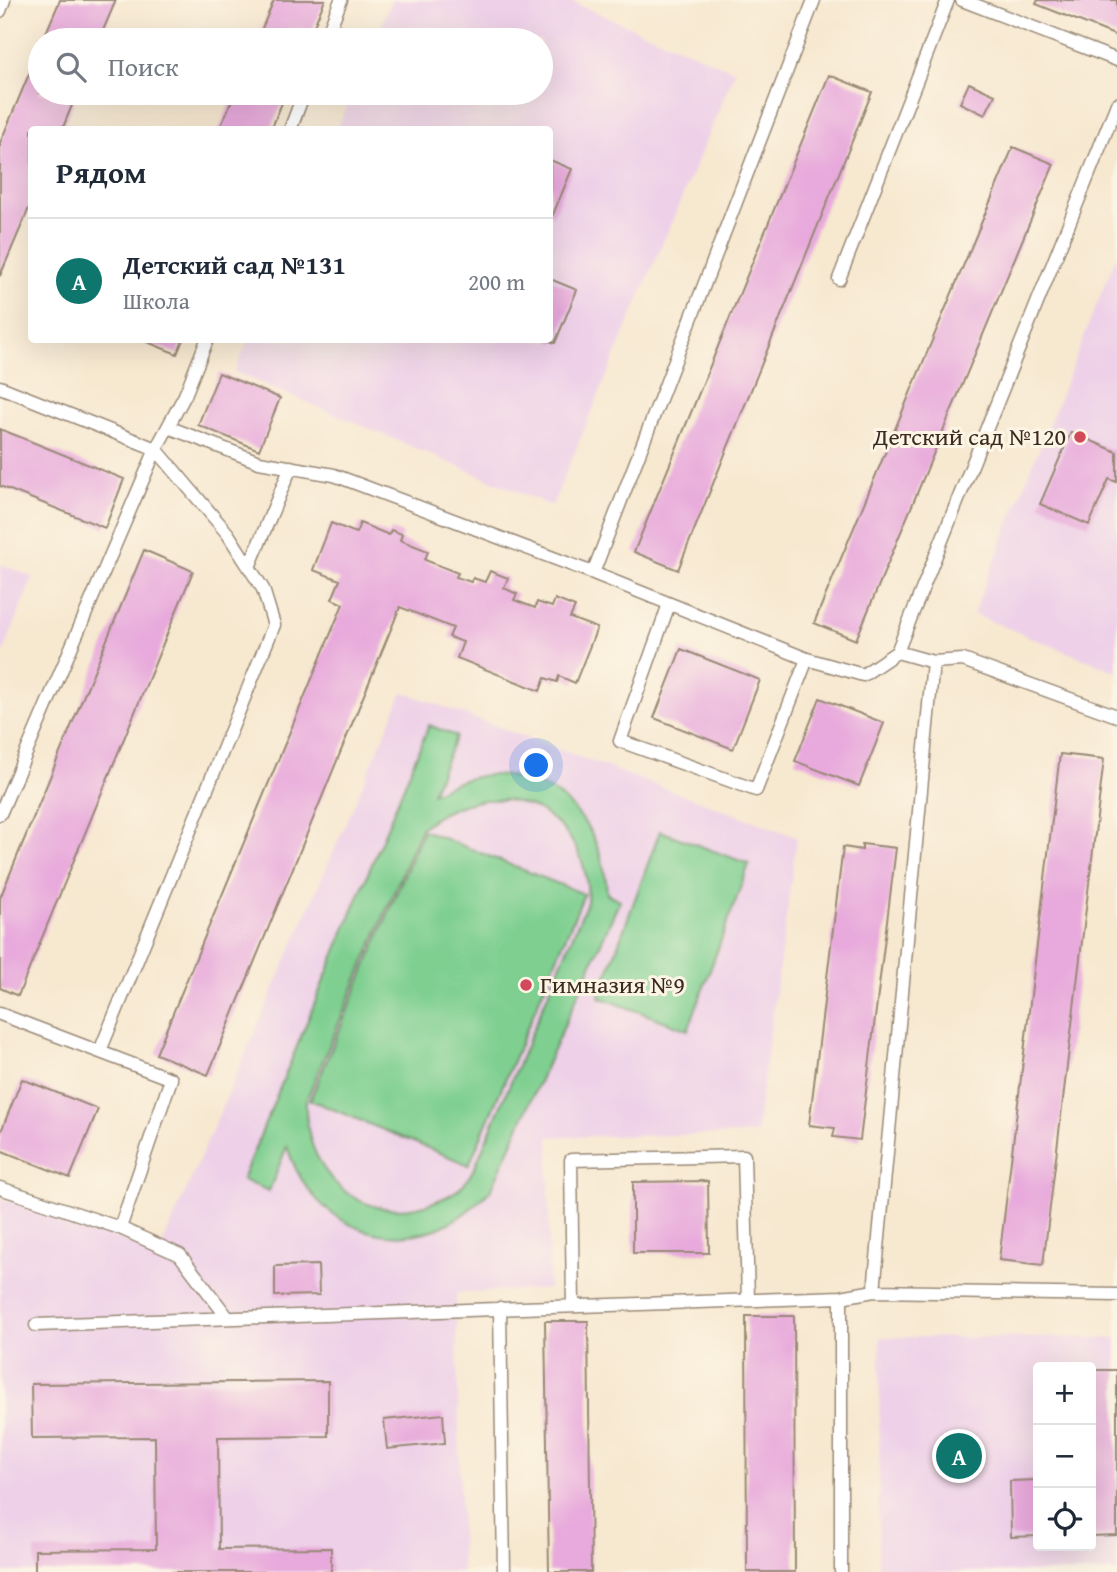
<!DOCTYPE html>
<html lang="ru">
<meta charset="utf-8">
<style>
body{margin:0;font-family:"Gentium Book Plus",serif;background:#f6f6f7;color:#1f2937}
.controls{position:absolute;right:21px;bottom:21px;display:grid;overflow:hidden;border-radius:7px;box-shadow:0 7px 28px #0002}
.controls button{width:63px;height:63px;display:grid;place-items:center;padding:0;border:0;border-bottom:2px solid #e0e1e3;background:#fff;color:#1f2937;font:35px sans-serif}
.you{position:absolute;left:537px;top:766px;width:24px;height:24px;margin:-18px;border:5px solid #fff;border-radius:50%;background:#1a73e8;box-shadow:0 0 0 10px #1a73e833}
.badge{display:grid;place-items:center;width:46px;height:46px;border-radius:50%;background:#0f766e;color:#fff;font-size:23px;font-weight:700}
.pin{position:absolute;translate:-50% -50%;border:4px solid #fff;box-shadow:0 2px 7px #0006}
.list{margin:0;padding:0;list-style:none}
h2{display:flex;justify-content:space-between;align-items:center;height:91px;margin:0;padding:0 28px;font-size:30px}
h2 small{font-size:23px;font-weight:400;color:#747a83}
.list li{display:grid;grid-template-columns:46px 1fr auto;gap:21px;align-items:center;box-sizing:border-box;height:126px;padding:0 28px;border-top:2px solid #e0e1e3}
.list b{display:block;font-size:26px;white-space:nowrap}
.list p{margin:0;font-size:23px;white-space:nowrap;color:#747a83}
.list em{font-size:23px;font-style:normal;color:#747a83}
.icon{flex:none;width:38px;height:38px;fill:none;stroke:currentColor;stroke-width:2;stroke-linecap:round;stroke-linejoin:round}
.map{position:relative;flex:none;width:1117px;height:1572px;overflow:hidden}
.search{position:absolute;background:#fff;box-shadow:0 7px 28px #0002;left:28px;top:28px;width:525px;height:77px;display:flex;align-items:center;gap:18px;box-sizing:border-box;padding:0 24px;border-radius:38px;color:#747a83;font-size:26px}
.panel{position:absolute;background:#fff;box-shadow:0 7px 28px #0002;left:28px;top:126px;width:525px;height:217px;border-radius:7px}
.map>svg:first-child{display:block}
.built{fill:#eed0e8;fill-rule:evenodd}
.green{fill:#7ecf90;stroke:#5c7c57;stroke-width:2;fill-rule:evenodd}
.building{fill:#e8aadc}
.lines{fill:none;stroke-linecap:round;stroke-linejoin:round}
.lane-casing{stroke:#998977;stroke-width:15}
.lane{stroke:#fff;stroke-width:12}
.poi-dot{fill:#d1495b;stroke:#fcf5e5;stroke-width:2.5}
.labels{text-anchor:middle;stroke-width:6;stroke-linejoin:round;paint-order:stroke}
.poi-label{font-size:24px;fill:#3b2a1e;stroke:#fcf5e5;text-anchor:end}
</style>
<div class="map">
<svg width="1117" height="1572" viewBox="0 0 1117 1572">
<rect width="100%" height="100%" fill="#fcf5e5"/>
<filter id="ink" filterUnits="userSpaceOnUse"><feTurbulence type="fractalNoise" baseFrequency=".0143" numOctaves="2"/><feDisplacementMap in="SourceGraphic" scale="14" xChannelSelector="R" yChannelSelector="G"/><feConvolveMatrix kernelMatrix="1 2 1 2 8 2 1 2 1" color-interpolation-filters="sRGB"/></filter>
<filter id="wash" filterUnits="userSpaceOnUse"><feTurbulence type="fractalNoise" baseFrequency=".00686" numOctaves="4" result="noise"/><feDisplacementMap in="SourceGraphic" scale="28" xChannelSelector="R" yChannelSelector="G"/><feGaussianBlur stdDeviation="1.57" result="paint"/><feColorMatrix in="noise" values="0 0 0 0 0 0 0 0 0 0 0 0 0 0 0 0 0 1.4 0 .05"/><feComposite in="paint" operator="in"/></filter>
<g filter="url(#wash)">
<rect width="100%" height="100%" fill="#f7e8d0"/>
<path class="built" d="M392 0H567L735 71 552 506 235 372 248 340H550V130L337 129 353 93H541V40H375Z
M1115 259H1117V672L973 614Z
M0 564 33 577 0 661Z
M403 692 797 837 756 1134 549 1137V1289L456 1293 462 1572H0V1198L159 1252Z
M880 1337 1117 1338V1572H878ZM1038 1367H1091V1546H1038Z"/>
<path class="green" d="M429 725 456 736 432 793C451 784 471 775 493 775 563 776 604 829 607 894L620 900 491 1190C475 1206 455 1223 433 1230 367 1251 306 1211 287 1146L269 1191 242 1180ZM484 800C493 800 503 799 512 801 560 810 591 855 587 902L475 1167C471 1173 468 1180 463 1185 454 1195 438 1201 425 1205 355 1225 303 1168 306 1101L421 828C442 811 458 805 484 800Z
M423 830 584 894 469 1165 310 1100Z
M660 831 749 864 688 1030 599 997Z"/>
<g id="blocks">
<path class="building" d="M60 0H116L99 40H43Z
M274 0H325L308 40H257Z
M1038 0H1117V36L1036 4Z
M40 48V93H77L62 130H32V201L0 276V143Z
M829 75 872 92 678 570 634 552Z
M969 83 995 95 985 115 960 103Z
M235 93H286L271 130H219Z
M1013 147 1054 164 856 640 814 623Z
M550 160 572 169 552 217 550 216Z
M550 279 577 290 555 343 550 341Z
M142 340H183L177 354Z
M219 373 280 398 259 450 198 425Z
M0 429 124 479 105 528 0 486Z
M1071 432 1117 452V482L1109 479 1089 525 1040 504Z
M331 523 356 533 360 523 389 535 391 530 402 534 400 540 428 551 425 560 458 573 456 577 471 582 473 578 485 582 490 571 508 578 504 588 517 594 514 600 535 608 537 602 552 607 555 599 575 607 570 618 597 628 575 683 559 676 557 682 545 678 540 691 457 658 463 642 449 637 453 628 400 607 208 1075 156 1054 343 604 332 599 340 580 313 570Z
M144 550 193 571 18 996 0 988V898Z
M681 649 760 680 733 749 654 718Z
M820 698 884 723 859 786 795 761Z
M1060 754 1104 759 1043 1265 999 1260Z
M862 844 896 848 860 1140 833 1137 835 1128 809 1125 843 847 862 850Z
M22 1079 98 1109 70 1178 0 1150V1134Z
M708 1181 709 1253H633V1182Z
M318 1265 319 1295 275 1296V1266Z
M746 1316H794L795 1572H747Z
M545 1321H588L591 1572H549Z
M1091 1370H1117V1535L1091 1536Z
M328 1381V1436L218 1437 219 1549 331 1548V1572H35V1550L156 1549 155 1437 32 1438 31 1384Z
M443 1414 445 1443 387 1449 384 1420Z
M1038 1480V1536L1011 1537 1010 1481Z"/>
</g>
</g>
<g filter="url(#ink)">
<use href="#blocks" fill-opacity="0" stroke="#998977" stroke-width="2"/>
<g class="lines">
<defs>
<path id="lane" d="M962 0 1117 60
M0 11 4 0
M325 40 341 0
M290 130 304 93
M839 279 948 0
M0 387 156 449 228 534 263 589 274 625 100 1051
M168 427 259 462 334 475 593 573 807 659 863 675 897 652 933 662 963 660 1117 716
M249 567 291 467
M593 573 814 0
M669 604 620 741 756 790 807 659
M897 652 1117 104
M0 814 156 449 185 395 207 340
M0 1014 171 1079 120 1228
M0 1188 120 1228 180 1255 228 1318
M874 1291 933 662
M841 1297V1572
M573 1306 571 1160 744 1156 748 1300
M500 1308 504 1572
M36 1325 841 1297 874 1291 1117 1295"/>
</defs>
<use href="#lane" class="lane-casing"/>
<use href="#lane" class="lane"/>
</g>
</g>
<g class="poi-dot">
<circle cx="1080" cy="437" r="7"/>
<circle cx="526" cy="985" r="7"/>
</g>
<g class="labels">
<g class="poi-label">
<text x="1066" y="445">Детский сад №120</text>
<text x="540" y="993" text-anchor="start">Гимназия №9</text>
</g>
</g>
</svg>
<div class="controls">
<button>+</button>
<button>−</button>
<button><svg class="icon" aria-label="locate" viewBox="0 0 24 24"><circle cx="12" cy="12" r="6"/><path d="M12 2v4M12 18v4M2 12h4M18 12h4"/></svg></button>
</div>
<div class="you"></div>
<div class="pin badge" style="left:959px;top:1456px">A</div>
<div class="search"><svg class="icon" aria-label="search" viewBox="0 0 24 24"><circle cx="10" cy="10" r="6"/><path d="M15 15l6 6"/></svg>Поиск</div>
<section class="panel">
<h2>Рядом<small></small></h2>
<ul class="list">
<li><span class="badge">A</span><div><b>Детский сад №131</b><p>Школа</p></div><em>200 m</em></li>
</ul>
</section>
</div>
